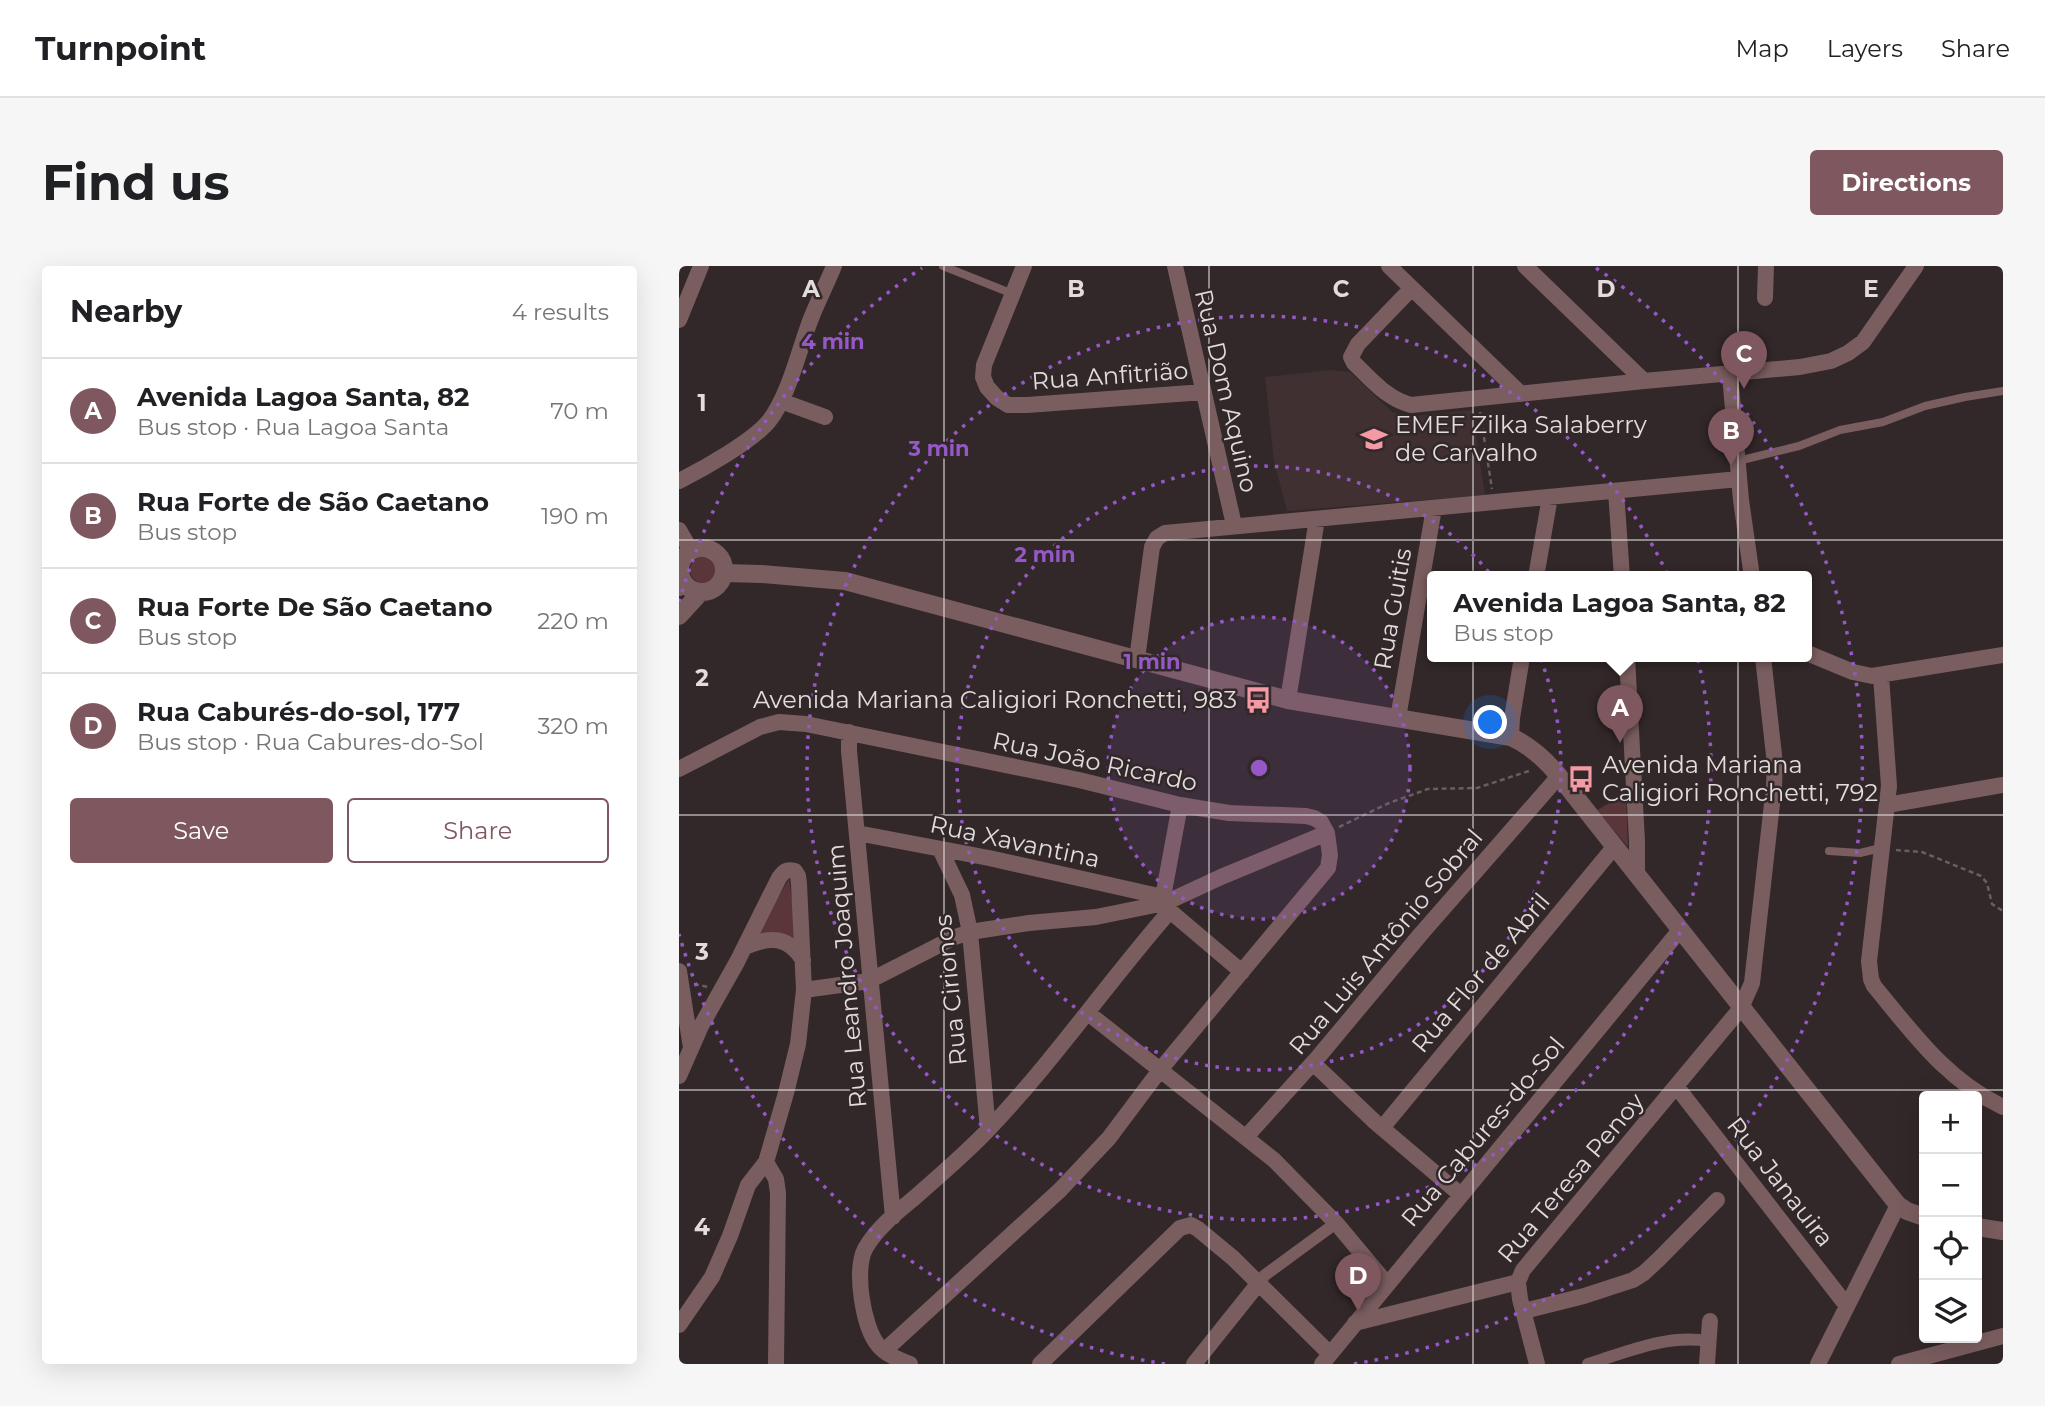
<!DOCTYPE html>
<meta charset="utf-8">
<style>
body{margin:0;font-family:Montserrat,sans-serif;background:#f6f6f6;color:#202124}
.controls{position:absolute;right:21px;bottom:21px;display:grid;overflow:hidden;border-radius:7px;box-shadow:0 7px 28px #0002}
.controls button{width:63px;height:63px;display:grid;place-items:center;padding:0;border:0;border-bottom:2px solid #e0e0e0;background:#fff;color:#202124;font:35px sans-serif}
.you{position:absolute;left:812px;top:457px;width:24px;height:24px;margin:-18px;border:5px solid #fff;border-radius:50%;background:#1a73e8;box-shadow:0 0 0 10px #1a73e833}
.badge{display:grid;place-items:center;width:46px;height:46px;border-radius:50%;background:#7f575e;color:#fff;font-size:23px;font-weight:700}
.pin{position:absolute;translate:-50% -58px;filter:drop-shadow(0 2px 4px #0008)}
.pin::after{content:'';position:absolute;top:37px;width:24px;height:21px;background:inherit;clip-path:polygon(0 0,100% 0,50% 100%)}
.popup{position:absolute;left:748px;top:305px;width:385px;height:91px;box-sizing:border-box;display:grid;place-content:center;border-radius:7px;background:#fff;filter:drop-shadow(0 2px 5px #0005);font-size:23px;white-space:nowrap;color:#757577}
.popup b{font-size:26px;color:#202124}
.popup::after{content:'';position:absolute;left:50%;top:100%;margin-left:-14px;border:14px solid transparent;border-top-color:#fff}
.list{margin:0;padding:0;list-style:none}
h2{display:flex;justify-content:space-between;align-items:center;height:91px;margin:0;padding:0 28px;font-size:30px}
h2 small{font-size:23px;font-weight:400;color:#757577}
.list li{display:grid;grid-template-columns:46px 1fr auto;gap:21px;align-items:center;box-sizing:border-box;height:105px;padding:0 28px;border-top:2px solid #e0e0e0}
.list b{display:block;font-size:26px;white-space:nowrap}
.list p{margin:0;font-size:23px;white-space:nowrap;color:#757577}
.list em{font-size:23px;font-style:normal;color:#757577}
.actions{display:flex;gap:14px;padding:21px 28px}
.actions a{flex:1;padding:16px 0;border:2px solid #7f575e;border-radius:7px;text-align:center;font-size:24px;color:#7f575e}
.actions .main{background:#7f575e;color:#fff}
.icon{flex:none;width:38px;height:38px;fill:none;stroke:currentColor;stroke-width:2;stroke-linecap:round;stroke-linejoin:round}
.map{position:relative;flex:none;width:1324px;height:1098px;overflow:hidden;border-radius:7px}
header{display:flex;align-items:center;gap:42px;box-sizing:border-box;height:98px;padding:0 35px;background:#fff;border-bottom:2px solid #e0e0e0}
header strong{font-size:33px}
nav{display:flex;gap:38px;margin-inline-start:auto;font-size:24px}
.intro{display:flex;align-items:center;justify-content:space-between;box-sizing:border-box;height:168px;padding:0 42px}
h1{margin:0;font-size:49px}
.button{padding:18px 32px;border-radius:7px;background:#7f575e;color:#fff;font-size:24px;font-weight:700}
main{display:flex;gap:42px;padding:0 42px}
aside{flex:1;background:#fff;border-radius:7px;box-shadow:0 7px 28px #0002}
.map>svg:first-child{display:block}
.built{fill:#413031}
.green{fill:#5a3539}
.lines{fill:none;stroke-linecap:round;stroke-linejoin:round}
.path{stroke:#675e5f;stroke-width:2.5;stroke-dasharray:5 3.5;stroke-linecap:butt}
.service{stroke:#7a5d5f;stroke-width:8}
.pedestrian{stroke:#7a5d5f;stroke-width:12}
.minor{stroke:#7a5d5f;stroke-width:16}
.tertiary{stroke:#7a5d5f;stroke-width:18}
.grid{fill:none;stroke:#e2dcdc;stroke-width:2;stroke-opacity:0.55}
.ring{fill:none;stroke:#9558c6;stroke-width:3.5;stroke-dasharray:3.5 7}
.labels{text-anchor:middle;stroke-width:5;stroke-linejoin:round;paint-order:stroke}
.street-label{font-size:24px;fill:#e2dcdc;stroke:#322829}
.poi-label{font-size:24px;fill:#e2dcdc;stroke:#322829;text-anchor:start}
.grid-label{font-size:23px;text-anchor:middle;font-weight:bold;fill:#e2dcdc;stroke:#322829;stroke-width:5;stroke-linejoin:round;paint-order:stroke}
.centre{fill:#9558c6;stroke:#322829;stroke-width:3.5}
.ring-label{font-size:21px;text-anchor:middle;font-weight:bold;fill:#9558c6;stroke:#322829;stroke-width:5;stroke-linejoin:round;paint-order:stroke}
</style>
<header>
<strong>Turnpoint</strong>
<nav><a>Map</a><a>Layers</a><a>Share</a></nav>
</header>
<div class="intro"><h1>Find us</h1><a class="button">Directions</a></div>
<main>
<aside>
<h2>Nearby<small>4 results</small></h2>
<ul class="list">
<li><span class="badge">A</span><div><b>Avenida Lagoa Santa, 82</b><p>Bus stop · Rua Lagoa Santa</p></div><em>70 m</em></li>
<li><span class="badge">B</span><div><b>Rua Forte de São Caetano</b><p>Bus stop</p></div><em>190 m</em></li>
<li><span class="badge">C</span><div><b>Rua Forte De São Caetano</b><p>Bus stop</p></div><em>220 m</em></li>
<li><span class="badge">D</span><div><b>Rua Caburés-do-sol, 177</b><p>Bus stop · Rua Cabures-do-Sol</p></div><em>320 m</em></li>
</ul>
<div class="actions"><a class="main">Save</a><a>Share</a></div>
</aside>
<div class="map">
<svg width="1324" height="1098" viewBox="0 0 1324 1098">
<rect width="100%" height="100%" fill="#322829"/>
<path class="built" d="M651 104 671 106 713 146 733 150 793 144 806 229 608 245 595 195 586 111Z"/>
<path class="green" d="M11 304a13 13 0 1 1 26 0a13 13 0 1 1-26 0Z
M947 528 949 581 918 544Z
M110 613 120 681 74 674Z"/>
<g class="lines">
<path class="path" d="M801 146 813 223
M660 561 710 537 749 523 798 522 853 504
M1217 584 1243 586 1302 610 1308 617 1313 638 1324 645
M15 718 29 721"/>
<path class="service" d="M264 0 334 28
M1059 195 1120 180 1161 164 1204 156 1246 140 1286 131 1324 125
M1150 585 1181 587 1202 582"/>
<path class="pedestrian" d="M579 1018 586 1009 657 957
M909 1098C948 1086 988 1068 1029 1075"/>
<path class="minor" d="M345 0 305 99 304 111 308 121 318 132 329 139H348L525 126
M496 0 555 259
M710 0 842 128
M846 0 965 115
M732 23 679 78 672 91 675 97C693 114 708 133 732 139L965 115 1121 101 1152 95 1169 87 1184 76 1237 0
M1086 32 1087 0
M0 54 22 0
M1051 109 1062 234 1073 311
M102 135 146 151
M0 215C24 203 74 175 90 155 111 128 120 82 133 50 140 33 148 17 155 0
M937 225 943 311
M0 264 12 285
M857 311 871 231
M0 322 6 319
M1128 387 1174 406 1193 410 1324 389
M948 391 958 575V610
M458 393 473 281 478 272 486 267 1060 213
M1202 410 1210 520 1190 695 1192 713 1195 720C1234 767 1267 814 1324 841
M609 434 638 253
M719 452 755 242
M170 466V485L214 951
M832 471 833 452 843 391
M0 503 81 461 100 456 127 458 400 514 501 539 550 547 627 550 635 552 642 556 648 567 651 589 649 602 481 804 430 872 381 924 205 1085
M1208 539 1324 519
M178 567 310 592 484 631
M261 583 283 629 291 666 309 864
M491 645 563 706
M66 681C91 670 109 670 124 694
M0 705 12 782
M125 724 190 715 276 671 291 666 350 657 417 651 486 637 542 611 648 567
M409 747 595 894 658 958 708 1018
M634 797 696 856 782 929
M0 810 22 760 58 696 100 612C105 605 107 603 116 605L119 610 120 618 125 724 119 778 107 827 87 896 69 919 51 970 33 1011 0 1059
M997 820 1168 1040
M703 862 936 580
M567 871 640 790 741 669 880 510
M87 896 97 913 99 927 97 1098
M839 1016 841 1033 858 1098
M845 1045 905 1030 954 1014 965 1007 981 992 1038 934
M676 1057 839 1016 844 1004 1062 742 1073 717 1095 520 1096 498 1084 391
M231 1098C219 1093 207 1089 199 1079 184 1061 175 1004 186 983 197 963 217 947 234 933 259 911 285 889 308 865 374 796 428 717 491 645L484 631 501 539
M361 1098 501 962 512 959 519 963 554 992 651 1088
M515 1098 579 1018
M643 1098 1001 664
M1028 1098 1031 1055
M1139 1098 1219 939
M1220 1098 1324 1070"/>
<path class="tertiary" d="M1 304a22 22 0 1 1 44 0a22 22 0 1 1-44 0Z
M46 307 82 308 166 315 609 434 832 471C852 480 866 493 880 510L1219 939 1228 945 1245 951
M0 350 21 327
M1298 961 1324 965"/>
</g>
<path class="grid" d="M265 0V1098M530 0V1098M794 0V1098M1059 0V1098M0 274H1324M0 549H1324M0 824H1324"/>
<circle cx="580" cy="502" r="151" fill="#9558c6" fill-opacity=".12"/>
<g class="ring">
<circle cx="580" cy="502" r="151"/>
<circle cx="580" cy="502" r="302"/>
<circle cx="580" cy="502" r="452"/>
<path d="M486 1098A603 603 0 0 1 0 668M0 336A603 603 0 0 1 243 2M917 2A603 603 0 0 1 674 1098"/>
</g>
<defs>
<symbol id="school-bare" viewBox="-9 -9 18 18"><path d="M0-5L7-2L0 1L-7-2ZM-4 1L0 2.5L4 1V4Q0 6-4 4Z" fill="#f49aa4" stroke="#322829" stroke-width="2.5" paint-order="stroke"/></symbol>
<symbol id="bus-bare" viewBox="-9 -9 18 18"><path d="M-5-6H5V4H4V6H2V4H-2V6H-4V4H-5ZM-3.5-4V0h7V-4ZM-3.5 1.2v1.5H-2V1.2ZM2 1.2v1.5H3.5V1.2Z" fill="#f49aa4" stroke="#322829" stroke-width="2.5" paint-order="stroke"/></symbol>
</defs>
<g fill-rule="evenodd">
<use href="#school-bare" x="676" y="154" width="38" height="38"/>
<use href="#bus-bare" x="560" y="415" width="38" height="38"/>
<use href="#bus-bare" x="883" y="494" width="38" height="38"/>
</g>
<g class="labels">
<g class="street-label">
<text transform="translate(431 110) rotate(-4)" y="8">Rua Anfitrião</text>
<text transform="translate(547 125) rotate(77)" y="8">Rua Dom Aquino</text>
<text transform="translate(714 343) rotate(-80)" y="8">Rua Guitis</text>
<text transform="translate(416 496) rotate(12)" y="8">Rua João Ricardo</text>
<text transform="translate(336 576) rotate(12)" y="8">Rua Xavantina</text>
<text transform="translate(707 676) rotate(-50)" y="8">Rua Luis Antônio Sobral</text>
<text transform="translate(802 707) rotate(-50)" y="8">Rua Flor de Abril</text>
<text transform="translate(168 710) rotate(-95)" y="8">Rua Leandro Joaquim</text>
<text transform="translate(272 724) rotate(-96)" y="8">Rua Cirionos</text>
<text transform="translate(804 866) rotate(-50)" y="8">Rua Cabures-do-Sol</text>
<text transform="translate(892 912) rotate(-50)" y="8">Rua Teresa Penoy</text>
<text transform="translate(1101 916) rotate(52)" y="8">Rua Janauira</text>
</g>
<g class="poi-label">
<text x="716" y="167">EMEF Zilka Salaberry<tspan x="716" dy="28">de Carvalho</tspan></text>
<text x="558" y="442" text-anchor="end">Avenida Mariana Caligiori Ronchetti, 983</text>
<text x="923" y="507">Avenida Mariana<tspan x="923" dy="28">Caligiori Ronchetti, 792</tspan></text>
</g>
</g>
<g class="grid-label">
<text x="132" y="31">A</text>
<text x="397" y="31">B</text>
<text x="662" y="31">C</text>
<text x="927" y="31">D</text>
<text x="1192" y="31">E</text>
<text x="23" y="145">1</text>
<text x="23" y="420">2</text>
<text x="23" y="694">3</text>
<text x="23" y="969">4</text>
</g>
<circle cx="580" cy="502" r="10" class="centre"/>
<g class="ring-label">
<text x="154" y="83">4 min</text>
<text x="260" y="190">3 min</text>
<text x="366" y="296">2 min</text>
<text x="473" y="403">1 min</text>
</g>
</svg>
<div class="controls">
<button>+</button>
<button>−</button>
<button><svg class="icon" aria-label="locate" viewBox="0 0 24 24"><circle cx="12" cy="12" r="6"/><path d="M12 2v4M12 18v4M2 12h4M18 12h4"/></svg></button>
<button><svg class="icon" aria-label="layers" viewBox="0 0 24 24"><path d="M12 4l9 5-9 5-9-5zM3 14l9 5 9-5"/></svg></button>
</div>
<div class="you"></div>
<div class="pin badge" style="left:941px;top:477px">A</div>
<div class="popup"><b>Avenida Lagoa Santa, 82</b>Bus stop</div>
<div class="pin badge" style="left:1052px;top:200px">B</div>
<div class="pin badge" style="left:1065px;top:123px">C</div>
<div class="pin badge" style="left:679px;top:1045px">D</div>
</div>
</main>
